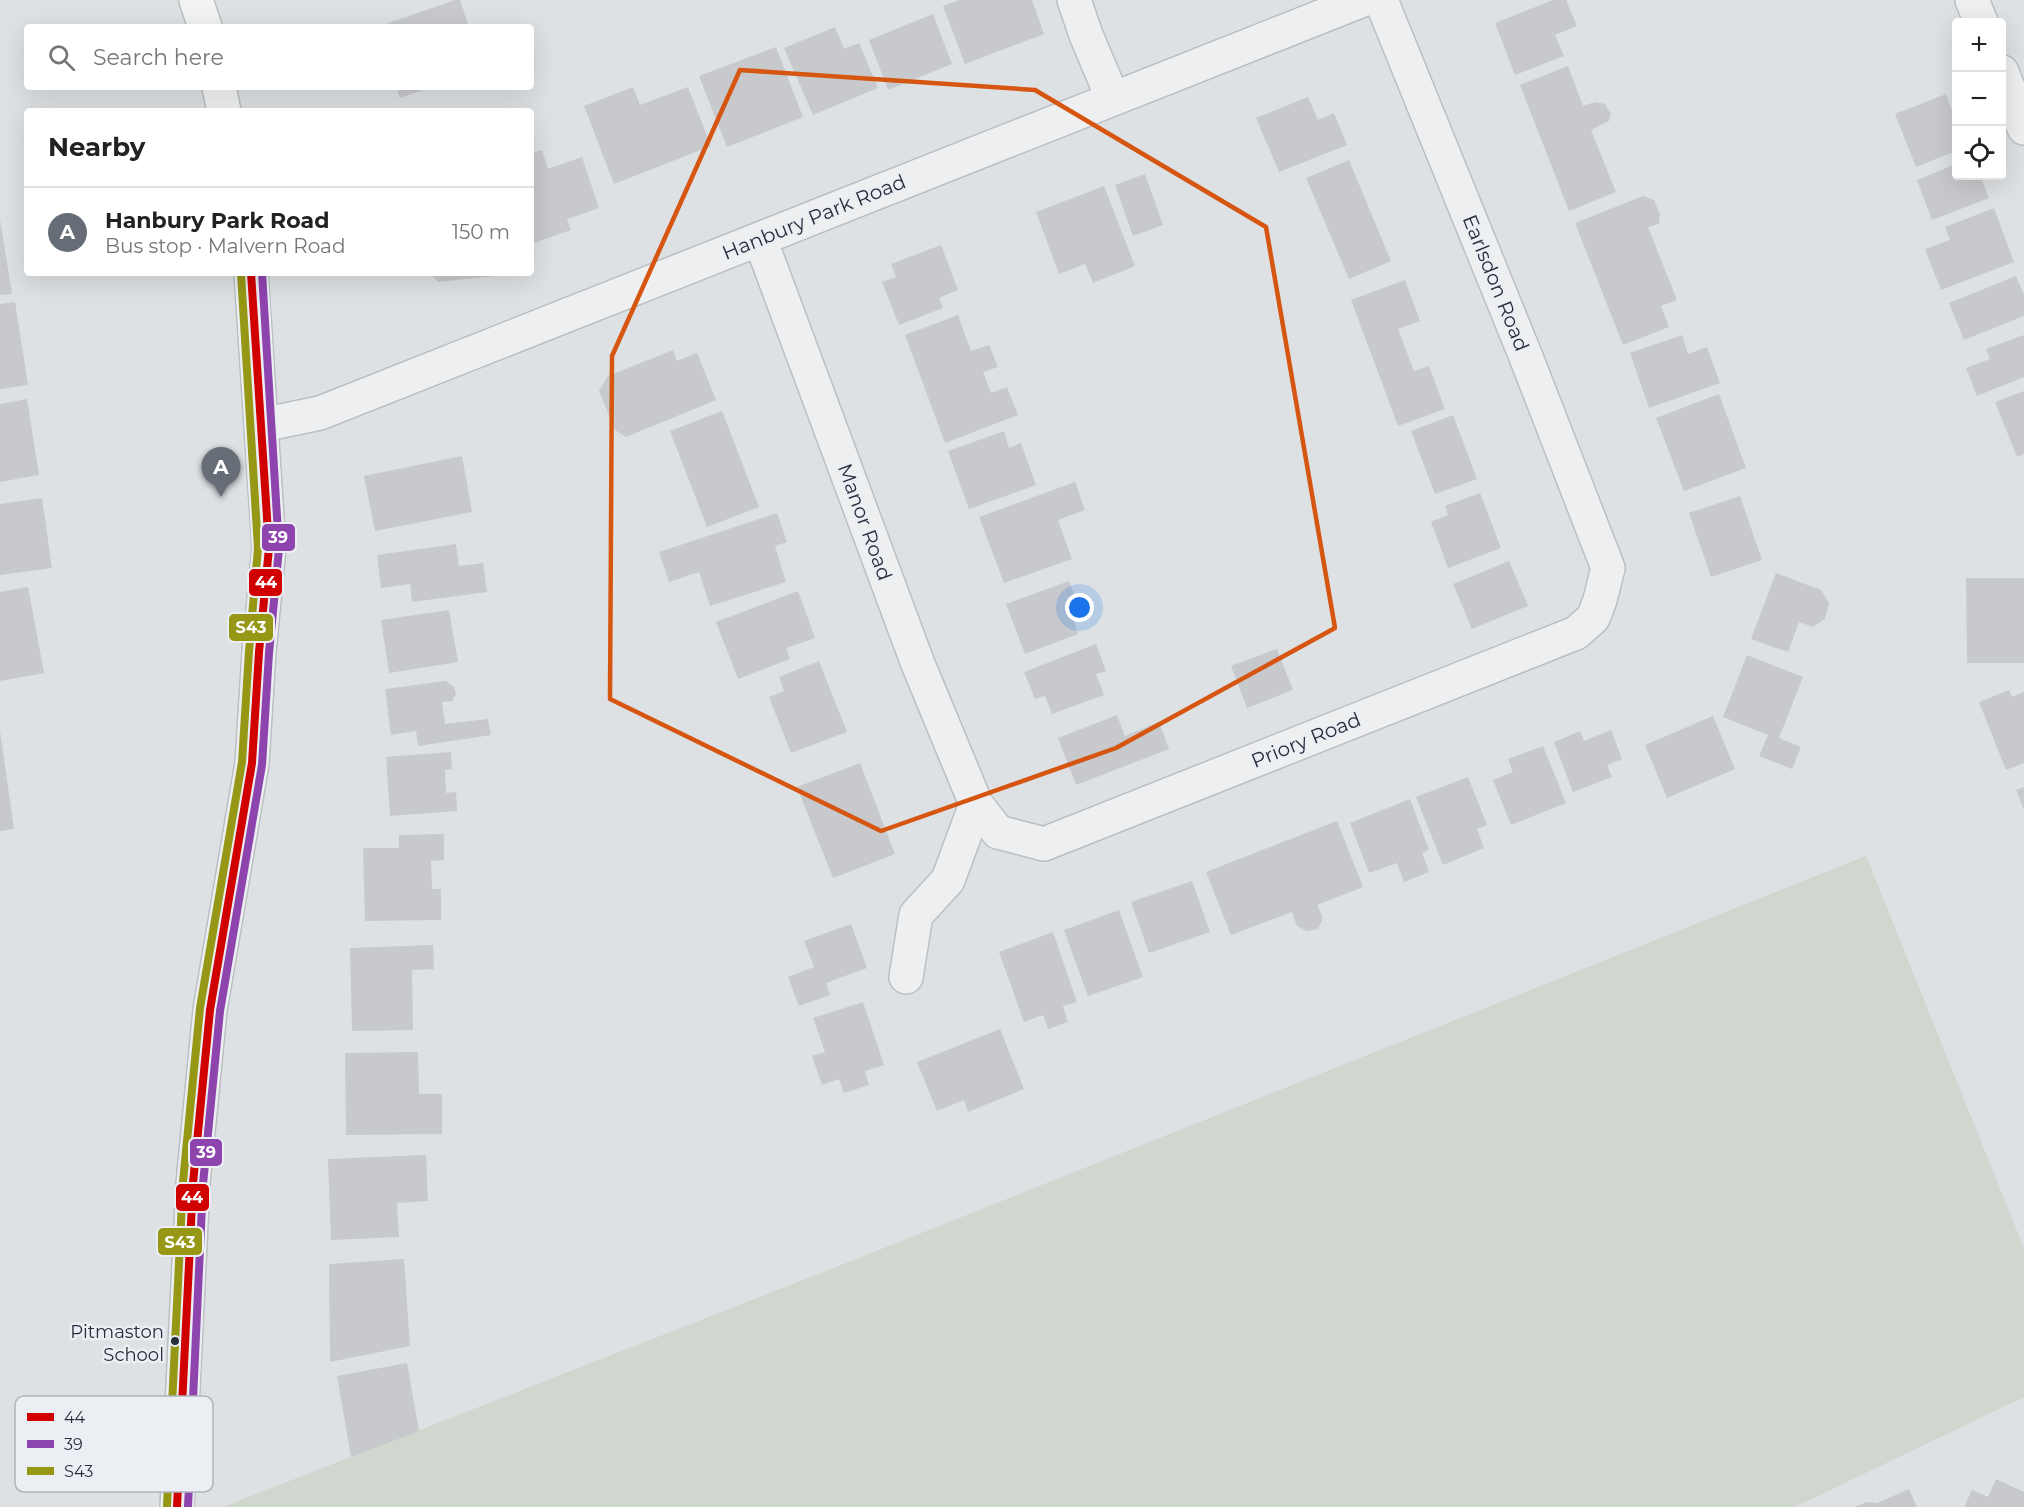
<!DOCTYPE html>
<meta charset="utf-8">
<style>
body{margin:0;font-family:Montserrat,sans-serif;background:#f6f6f6;color:#222}
.controls{position:absolute;right:18px;top:18px;display:grid;overflow:hidden;border-radius:6px;box-shadow:0 6px 24px #0002}
.controls button{width:54px;height:54px;display:grid;place-items:center;padding:0;border:0;border-bottom:2px solid #e0e0e0;background:#fff;color:#222;font:30px sans-serif}
.you{position:absolute;left:1080px;top:608px;width:21px;height:21px;margin:-15px;border:4px solid #fff;border-radius:50%;background:#1a73e8;box-shadow:0 0 0 9px #1a73e833}
.badge{display:grid;place-items:center;width:39px;height:39px;border-radius:50%;background:#676d76;color:#fff;font-size:20px;font-weight:700}
.pin{position:absolute;translate:-50% -50px;filter:drop-shadow(0 2px 3px #0008)}
.pin::after{content:'';position:absolute;top:32px;width:21px;height:18px;background:inherit;clip-path:polygon(0 0,100% 0,50% 100%)}
.list{margin:0;padding:0;list-style:none}
h2{display:flex;justify-content:space-between;align-items:center;height:78px;margin:0;padding:0 24px;font-size:26px}
h2 small{font-size:20px;font-weight:400;color:#767676}
.list li{display:grid;grid-template-columns:39px 1fr auto;gap:18px;align-items:center;box-sizing:border-box;height:90px;padding:0 24px;border-top:2px solid #e0e0e0}
.list b{display:block;font-size:22px;white-space:nowrap}
.list p{margin:0;font-size:20px;white-space:nowrap;color:#767676}
.list em{font-size:20px;font-style:normal;color:#767676}
.icon{flex:none;width:33px;height:33px;fill:none;stroke:currentColor;stroke-width:2;stroke-linecap:round;stroke-linejoin:round}
.map{position:relative;flex:none;width:2024px;height:1507px;overflow:hidden}
.search{position:absolute;background:#fff;box-shadow:0 6px 24px #0002;left:24px;top:24px;width:510px;height:66px;display:flex;align-items:center;gap:15px;box-sizing:border-box;padding:0 21px;border-radius:6px;color:#767676;font-size:22px}
.panel{position:absolute;background:#fff;box-shadow:0 6px 24px #0002;left:24px;top:108px;width:510px;height:168px;border-radius:6px}
.map>svg:first-child{display:block}
.green{fill:#cfd7cf}
.building{fill:#c7c9cc}
.lines{fill:none;stroke-linecap:round;stroke-linejoin:round}
.minor-casing{stroke:#bcbfc2;stroke-width:36}
.major-casing{stroke:#bbbec1;stroke-width:36}
.minor{stroke:#eeeff0;stroke-width:33}
.major{stroke:#f2f4f4;stroke-width:33}
.bus-1-casing{stroke:#ebeff4;stroke-width:12}
.bus-2-casing{stroke:#ebeff4;stroke-width:12}
.bus-3-casing{stroke:#ebeff4;stroke-width:12}
.bus-1{stroke:#d00000;stroke-width:8}
.bus-2{stroke:#8e44ad;stroke-width:8}
.bus-3{stroke:#959715;stroke-width:8}
.marked{fill:none;stroke:#d55511;stroke-width:4.5;stroke-linejoin:round}
.bus-dot{fill:#272e3b;stroke:#ebeff4;stroke-width:2}
.labels{text-anchor:middle;stroke-width:5;stroke-linejoin:round;paint-order:stroke}
.bus-label{font-size:18px;fill:#272e3b;stroke:#ebeff4;text-anchor:end}
.street-label{font-size:20px;fill:#272e3b;stroke:#ebeff4}
.key{fill:#ebeff4;stroke:#b0b5bc;stroke-width:1.5}
.key-label{font-size:16px;fill:#272e3b}
.line-badge{stroke:#ebeff4;stroke-width:2}
.badge-label{font-size:16px;text-anchor:middle;font-weight:bold;fill:#fff}
</style>
<div class="map">
<svg width="2024" height="1507" viewBox="0 0 2024 1507">
<rect width="100%" height="100%" fill="#dee1e4"/>
<path class="green" d="M1866 856 2024 1248V1397L1795 1507H223L821 1273Z"/>
<path class="building" d="M455 0H460L469 27H377Z
M959 0H1032L1044 34 965 64 943 6Z
M1553 0H1566L1577 26 1555 35 1564 56 1515 75 1495 23Z
M933 14 952 64 888 90 869 40Z
M835 27 844 49 859 43 878 88 813 115 784 48Z
M776 47 803 117 727 147 699 76Z
M1568 66 1583 106 1595 102 1605 104 1611 114 1609 121 1591 130 1616 192 1569 211 1520 85Z
M396 87H431L400 98Z
M633 87 640 105 688 87 711 146 614 184 584 106Z
M1946 94 1956 121V151L1916 167 1895 114Z
M1308 97 1318 120 1334 113 1347 145 1279 172 1256 118Z
M542 150 548 169 582 157 599 208 567 219 571 230 531 244V153Z
M1349 160 1391 261 1349 279 1306 178Z
M1956 164V176H1980L1989 198 1932 220 1917 180Z
M1145 174 1163 225 1133 236 1115 185Z
M1104 186 1135 266 1093 283 1085 264 1059 274 1036 212Z
M1643 196 1654 200 1660 215 1659 224 1648 227 1677 300 1661 306 1669 327 1623 345 1575 223Z
M1994 208 2014 262 1941 290 1925 249 1950 240 1945 227Z
M0 219 12 294 0 295Z
M941 245 958 290 939 298 943 308 899 325 882 282 896 277 891 264Z
M430 273H496V276L438 282Z
M2016 276 2024 295V316L1964 340 1949 303Z
M1405 280 1420 321 1398 329 1414 371 1429 366 1445 409 1398 426 1351 300Z
M15 302 28 385 0 389V304Z
M958 315 971 351 989 345 998 367 983 372 991 393 1007 387 1018 415 945 443 905 335Z
M1682 335 1688 354 1707 347 1720 383 1649 408 1630 353Z
M2024 335V377L1977 396 1966 368 1990 359 1986 349Z
M673 350 677 361 697 353 716 400 626 437 615 430 599 391 608 376Z
M2024 391V454L2017 457 1995 402Z
M1719 394 1746 468 1684 491 1656 418Z
M27 399 39 475 0 482V404Z
M722 411 759 507 707 527 670 431Z
M1453 415 1477 479 1435 494 1411 431Z
M1004 431 1009 448 1021 443 1036 485 969 509 948 451Z
M462 456 472 512 375 531 364 476Z
M1075 482 1085 510 1058 520 1072 559 1004 583 979 517Z
M1480 493 1501 548 1448 568 1431 522 1448 515 1445 506Z
M1740 496 1762 560 1711 577 1689 513Z
M42 498 52 568 0 575V504Z
M777 513 787 542 775 546 786 582 710 606 699 572 669 582 659 552Z
M456 544 459 566 483 563 487 592 412 602 410 584 381 588 377 555Z
M1509 561 1528 606 1472 629 1453 584Z
M1776 573 1821 590 1829 603 1825 619 1813 627 1799 622 1788 652 1751 639Z
M1966 578H2024V663H1967Z
M1069 581 1081 612 1072 616 1078 634 1025 654 1006 604Z
M28 587 44 673 0 681V592Z
M798 591 815 638 786 648 790 659 738 679 716 622Z
M449 610 458 662 389 673 381 620Z
M1096 644 1106 671 1096 674 1104 695 1052 714 1045 696 1035 699 1024 672Z
M1277 649 1293 690 1247 708 1231 666Z
M1747 655 1803 677 1779 738 1801 747 1792 769 1759 756 1768 735 1723 717Z
M819 661 847 732 791 753 769 697 784 691 779 677Z
M446 681 454 687 456 694 452 701 442 702 445 724 488 719 491 735 418 746 416 731 391 735 385 689Z
M2009 690 2012 697 2024 692V763L2006 770 1979 702Z
M1117 715 1125 736 1159 722 1169 749 1076 785 1058 738Z
M1713 716 1735 769 1667 798 1645 745Z
M1611 730 1622 759 1607 765 1612 777 1573 792 1554 742 1580 731 1584 741Z
M0 731 14 829 0 831Z
M1543 746 1566 803 1511 825 1493 780 1513 772 1508 759Z
M451 752 452 769 445 770 446 793 456 792 457 811 390 816 386 757Z
M860 763 895 854 833 878 797 787Z
M1468 777 1487 825 1477 829 1484 848 1443 865 1416 797Z
M2024 787V810L2016 790Z
M1410 799 1429 850 1422 853 1429 872 1404 882 1397 863 1369 873 1350 823Z
M1337 821 1363 887 1317 905 1323 918 1318 929 1307 931 1297 926 1292 912 1231 935 1206 872Z
M444 834V860L431 861 432 889H441V920L365 921 363 848H399V835Z
M1192 881 1210 932 1149 953 1131 902Z
M1119 910 1143 977 1088 996 1064 930Z
M851 924 867 968 826 983 830 995 799 1006 788 977 814 967 804 941Z
M1053 932 1077 1002 1063 1006 1068 1022 1048 1029 1043 1015 1024 1022 999 952Z
M433 945 434 969 412 970 413 1030 352 1031 350 948Z
M863 1002 884 1065 865 1071 869 1085 844 1093 839 1079 822 1085 812 1056 825 1052 813 1018Z
M1000 1029 1024 1089 968 1112 964 1100 937 1111 917 1062Z
M418 1052 419 1094H442V1134L346 1135 345 1053Z
M426 1155 428 1201 397 1203 399 1237 331 1240 328 1159Z
M404 1259 410 1346 330 1362 329 1264Z
M407 1363 419 1431 351 1457 337 1376Z
M1996 1479 2024 1492V1507H1964L1972 1490 1988 1497Z
M1909 1489 1917 1507H1854L1867 1502 1877 1503Z"/>
<g class="lines">
<defs>
<path id="minor" d="M1074 0 1086 35 1113 99
M1972 0 1981 22
M2002 72 2024 128
M760 239 918 664 976 804 998 832 1044 844 1576 633 1593 618 1600 600 1608 568 1526 357 1381 0
M262 425 320 413 1363 0
M906 977 916 915 948 880 976 804"/>
<path id="major" d="M196 0 205 27
M219 87 224 111
M177 1507 193 1183 210 1010 252 763 259 652 269 548 251 273"/>
</defs>
<use href="#minor" class="minor-casing"/>
<use href="#major" class="major-casing"/>
<use href="#minor" class="minor"/>
<use href="#major" class="major"/>
<defs>
<path id="bus-1" d="M177 1507 193 1183 210 1010 252 763 259 652 269 548 251 273"/>
<path id="bus-2" d="M188 1507 203 1184 220 1011 262 765 269 653 279 549 262 273"/>
<path id="bus-3" d="M167 1506 183 1182 200 1008 242 762 249 651 258 548 241 274"/>
</defs>
<use href="#bus-1" class="bus-1-casing"/>
<use href="#bus-2" class="bus-2-casing"/>
<use href="#bus-3" class="bus-3-casing"/>
<use href="#bus-1" class="bus-1"/>
<use href="#bus-2" class="bus-2"/>
<use href="#bus-3" class="bus-3"/>
</g>
<path class="marked" d="M740 70 1035 90 1266 227 1335 628 1116 748 881 831 610 699 612 356Z"/>
<circle class="bus-dot" cx="175" cy="1341" r="5"/>
<g class="labels">
<g class="bus-label">
<text x="164" y="1338">Pitmaston<tspan x="164" dy="23">School</tspan></text>
</g>
<g class="street-label">
<text transform="translate(814 217) rotate(-22)" y="7">Hanbury Park Road</text>
<text transform="translate(1496 283) rotate(68)" y="7">Earlsdon Road</text>
<text transform="translate(865 522) rotate(70)" y="7">Manor Road</text>
<text transform="translate(1306 740) rotate(-22)" y="7">Priory Road</text>
</g>
</g>
<rect x="15" y="1396" width="198" height="96" rx="9" class="key"/>
<rect x="27" y="1413" width="27" height="8" fill="#d00000"/>
<rect x="27" y="1440" width="27" height="8" fill="#8e44ad"/>
<rect x="27" y="1467" width="27" height="8" fill="#959715"/>
<g class="key-label">
<text x="64" y="1423">44</text>
<text x="64" y="1450">39</text>
<text x="64" y="1477">S43</text>
</g>
<g class="line-badge">
<rect x="261" y="523" width="35" height="29" rx="6" fill="#8e44ad"/>
<rect x="248" y="568" width="35" height="29" rx="6" fill="#d00000"/>
<rect x="228" y="613" width="46" height="29" rx="6" fill="#959715"/>
<rect x="189" y="1138" width="34" height="29" rx="6" fill="#8e44ad"/>
<rect x="175" y="1183" width="35" height="29" rx="6" fill="#d00000"/>
<rect x="157" y="1227" width="46" height="29" rx="6" fill="#959715"/>
</g>
<g class="badge-label">
<text x="278" y="543">39</text>
<text x="266" y="588">44</text>
<text x="251" y="633">S43</text>
<text x="206" y="1158">39</text>
<text x="192" y="1203">44</text>
<text x="180" y="1248">S43</text>
</g>
</svg>
<div class="controls">
<button>+</button>
<button>−</button>
<button><svg class="icon" aria-label="locate" viewBox="0 0 24 24"><circle cx="12" cy="12" r="6"/><path d="M12 2v4M12 18v4M2 12h4M18 12h4"/></svg></button>
</div>
<div class="you"></div>
<div class="pin badge" style="left:221px;top:497px">A</div>
<div class="search"><svg class="icon" aria-label="search" viewBox="0 0 24 24"><circle cx="10" cy="10" r="6"/><path d="M15 15l6 6"/></svg>Search here</div>
<section class="panel">
<h2>Nearby<small></small></h2>
<ul class="list">
<li><span class="badge">A</span><div><b>Hanbury Park Road</b><p>Bus stop · Malvern Road</p></div><em>150 m</em></li>
</ul>
</section>
</div>
